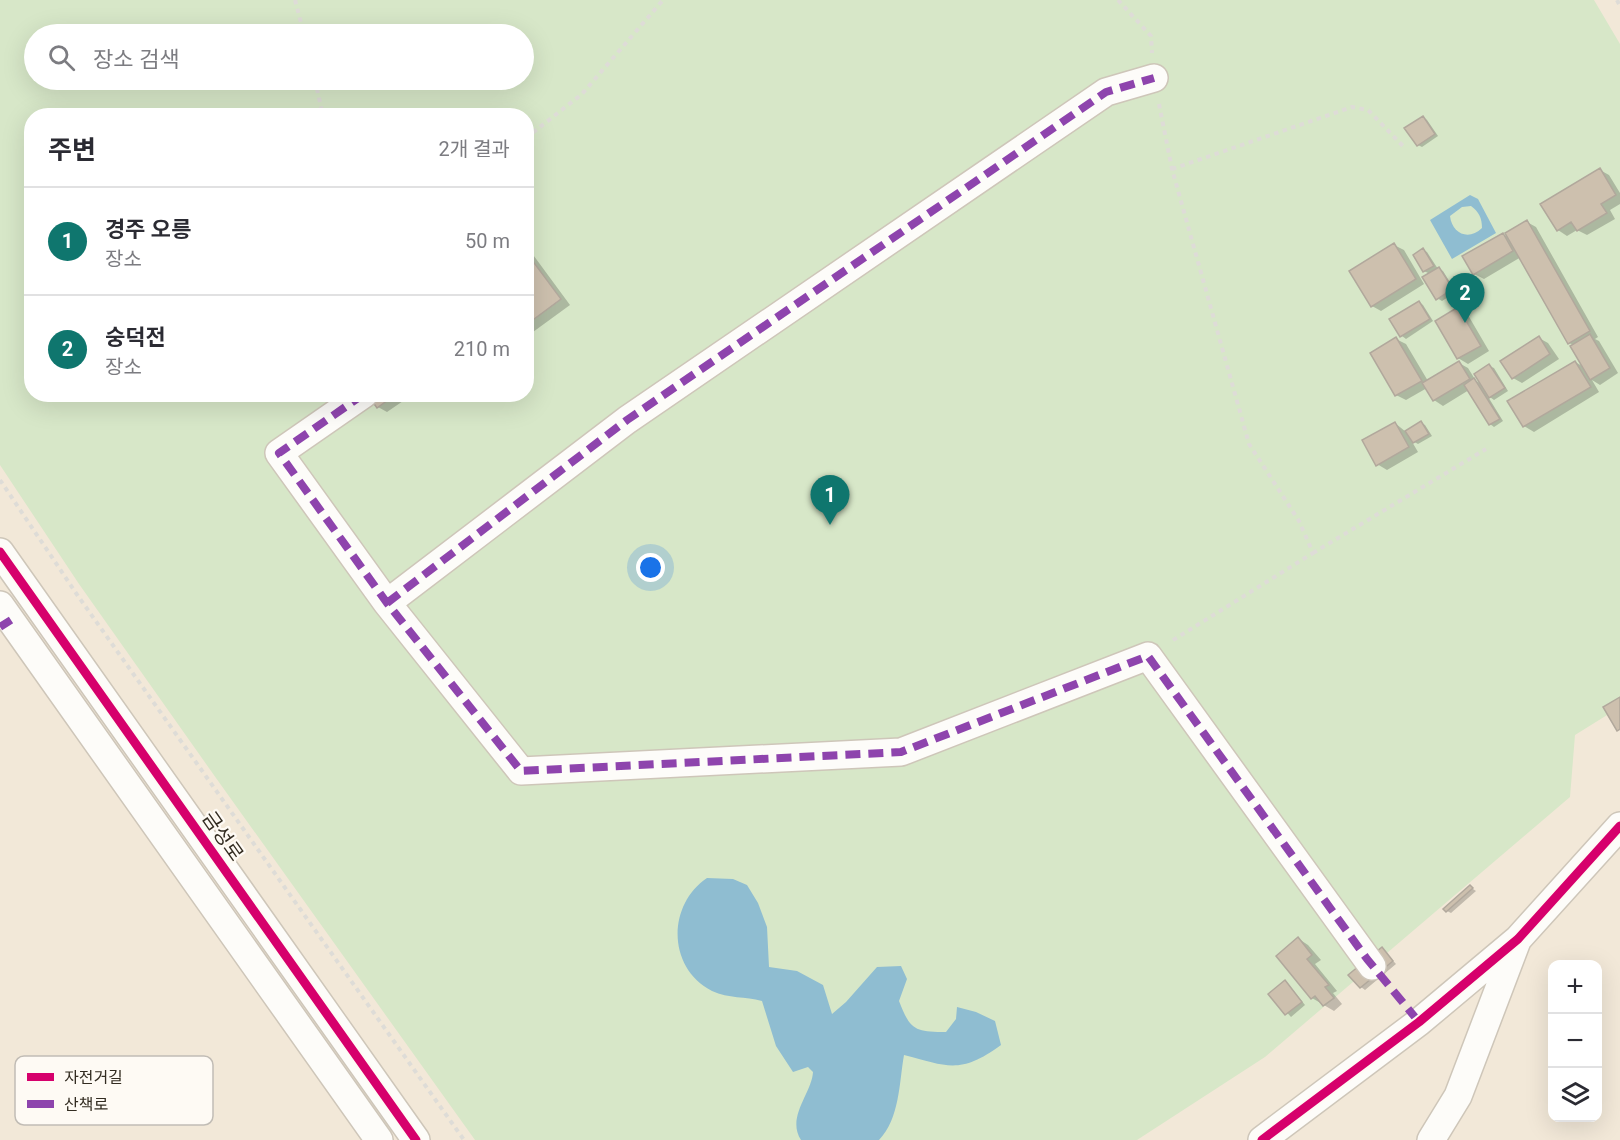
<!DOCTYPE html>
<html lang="ko">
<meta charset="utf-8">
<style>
body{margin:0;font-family:Roboto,"Noto Sans KR",sans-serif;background:#f7f7f7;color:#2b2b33}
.controls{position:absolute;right:18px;bottom:18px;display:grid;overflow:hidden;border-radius:12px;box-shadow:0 6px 24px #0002}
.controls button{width:54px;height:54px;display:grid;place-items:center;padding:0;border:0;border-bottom:2px solid #e1e1e2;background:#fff;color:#2b2b33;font:30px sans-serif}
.you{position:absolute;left:651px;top:568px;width:21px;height:21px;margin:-15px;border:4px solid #fff;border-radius:50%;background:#1a73e8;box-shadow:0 0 0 9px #1a73e833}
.badge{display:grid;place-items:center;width:39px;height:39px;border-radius:50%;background:#0f766e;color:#fff;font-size:20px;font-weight:700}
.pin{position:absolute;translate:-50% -50px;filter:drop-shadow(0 2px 3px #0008)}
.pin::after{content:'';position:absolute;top:32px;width:21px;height:18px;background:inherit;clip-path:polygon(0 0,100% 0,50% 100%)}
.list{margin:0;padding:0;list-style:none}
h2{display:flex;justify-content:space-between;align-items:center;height:78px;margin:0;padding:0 24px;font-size:26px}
h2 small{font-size:20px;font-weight:400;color:#7c7c81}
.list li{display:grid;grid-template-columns:39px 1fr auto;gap:18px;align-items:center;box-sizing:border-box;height:108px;padding:0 24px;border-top:2px solid #e1e1e2}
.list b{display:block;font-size:22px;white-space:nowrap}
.list p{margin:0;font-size:20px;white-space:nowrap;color:#7c7c81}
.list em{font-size:20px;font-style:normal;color:#7c7c81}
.icon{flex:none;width:33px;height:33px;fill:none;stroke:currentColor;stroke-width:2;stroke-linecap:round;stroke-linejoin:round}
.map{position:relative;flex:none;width:1620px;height:1140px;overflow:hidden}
.search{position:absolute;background:#fff;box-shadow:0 6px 24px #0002;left:24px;top:24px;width:510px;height:66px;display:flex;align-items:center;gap:15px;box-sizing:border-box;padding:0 21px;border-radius:33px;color:#7c7c81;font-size:22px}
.panel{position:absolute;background:#fff;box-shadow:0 6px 24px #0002;left:24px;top:108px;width:510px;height:294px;border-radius:24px}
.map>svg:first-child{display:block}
.green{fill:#d7e7c8;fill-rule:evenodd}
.water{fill:#8fbdd1;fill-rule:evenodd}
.shadow{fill:#0003}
.building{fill:#cdc0ae;stroke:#b1a89c;stroke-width:1.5}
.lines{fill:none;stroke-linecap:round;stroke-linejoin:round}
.minor-casing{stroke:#cec6b9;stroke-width:30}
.path{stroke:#dedcd7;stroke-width:4;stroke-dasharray:4.5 4.5;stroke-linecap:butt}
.minor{stroke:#fdfcf9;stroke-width:27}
.quiet{stroke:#8e44ad;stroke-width:8;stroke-dasharray:15 8;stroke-linecap:butt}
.cycleway-casing{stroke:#fefaf4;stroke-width:13}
.cycleway{stroke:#d6006c;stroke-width:9}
.labels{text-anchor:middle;stroke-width:4.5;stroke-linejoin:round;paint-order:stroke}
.street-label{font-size:20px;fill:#332c21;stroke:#fefaf4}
.key{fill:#fefaf4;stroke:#c1bcb5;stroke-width:1.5}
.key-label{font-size:16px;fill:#332c21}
</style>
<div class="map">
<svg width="1620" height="1140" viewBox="0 0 1620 1140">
<rect width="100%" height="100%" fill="#f2e8d8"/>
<path class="green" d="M0 0H1594L1620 44V707L1575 735 1570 797 1265 1057 1137 1140H475L216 778 79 584 0 465ZM34 34H524V80H34ZM32 116H526V394H32Z"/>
<path class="water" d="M1470 195 1478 199 1496 233 1452 259 1430 220ZM1471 206C1479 212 1482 218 1482 228 1469 241 1452 234 1450 216L1462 207Z
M707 878 733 879 747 885 758 903 767 927 769 967 797 971 823 985 832 1014 846 1002 877 967 901 966 907 979 899 1001C910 1030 915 1032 946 1032L956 1019 957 1007 976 1012 995 1021 1001 1045C961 1074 949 1067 904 1055 899 1083 900 1118 879 1140H801C786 1117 812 1093 813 1072L808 1067 793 1072 776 1046 762 1001C745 996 729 999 712 991 667 968 667 905 707 878Z"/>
<path class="shadow" d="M1423 117 1427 120 1438 136 1422 147 1418 145Z
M1600 170 1609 175 1620 193V204L1610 210 1615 219 1587 235 1577 230 1567 236 1558 230Z
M1527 222 1536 227 1598 337 1595 339 1599 341 1618 373 1600 385 1592 380 1599 392 1534 432 1524 426 1509 401 1575 362 1584 367 1574 345 1569 343 1521 257 1484 279 1474 274 1503 234 1511 239Z
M1394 245 1404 250 1424 284 1381 311 1372 306Z
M526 250 531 252 570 305 533 332 526 328Z
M1423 250 1427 252 1438 269 1443 271 1456 292 1442 301 1437 298 1430 274 1424 271Z
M1419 302 1423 305 1433 321 1406 339 1402 336 1391 319Z
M1458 309 1468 315 1489 351 1468 364 1458 358 1437 322Z
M1539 338 1548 343 1559 359 1522 383 1513 378Z
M1396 339 1406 344 1428 381 1459 363 1468 368 1476 381 1482 384 1489 366 1494 368 1508 391 1494 400 1487 395 1503 421 1494 427 1490 424 1469 390 1443 406 1434 400 1427 388 1406 400 1396 395Z
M369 394H403L406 399 387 412 378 407Z
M1395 423 1406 432 1421 423 1425 425 1432 436 1418 444 1411 440 1418 452 1387 470 1377 464Z
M1470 887 1476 891 1451 913 1447 911 1445 909Z
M1299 939 1308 945 1321 960 1315 964 1337 991 1333 993 1342 1004 1334 1011 1312 998Z
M1382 949 1396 964 1365 990 1361 987Z
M1285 982 1289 985 1305 1005 1291 1017 1270 994Z"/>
<path class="building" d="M1423 116 1435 134 1417 146 1404 128Z
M1600 168 1616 195 1601 204 1607 213 1577 231 1571 222 1557 231 1540 204Z
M1527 220 1590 331 1568 344 1505 233Z
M1503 233 1513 251 1473 275 1462 256Z
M1394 243 1416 279 1371 307 1349 271Z
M1423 248 1434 266 1423 272 1413 255Z
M526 252 561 299 526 325Z
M1439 267 1453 289 1436 300 1422 277Z
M1419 301 1430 319 1400 337 1389 319Z
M1458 307 1481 346 1457 359 1435 321Z
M1590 334 1610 368 1590 380 1570 346Z
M1539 336 1550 354 1512 379 1500 361Z
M1396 337 1422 381 1395 396 1370 353Z
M1459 361 1470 379 1433 401 1422 383Z
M1575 361 1591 387 1523 427 1507 401Z
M1489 364 1505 388 1489 398 1474 374Z
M1474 378 1500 419 1489 425 1464 385Z
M367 394H396L377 408Z
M1421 421 1429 434 1413 443 1405 431Z
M1395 422 1409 447 1376 466 1362 440Z
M1620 697V729L1617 731 1603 707Z
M1470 885 1473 888 1446 912 1443 909Z
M1298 937 1312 955 1307 959 1329 985 1325 987 1334 998 1323 1006 1315 996 1311 999 1276 956Z
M1382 947 1393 961 1360 988 1348 975Z
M1285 980 1302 1002 1285 1015 1268 994Z"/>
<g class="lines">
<defs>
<path id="minor" d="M364 394 279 453 387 603 521 771 901 752 1148 656 1372 966
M0 552 416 1140
M387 603 627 420 1106 92 1154 78
M0 605 379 1140
M1262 1140 1419 1022 1518 939 1620 826
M1431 1140 1458 1096 1517 941"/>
</defs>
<use href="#minor" class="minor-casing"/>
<path class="path" d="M295 0 304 34
M1118 0 1151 36 1152 53
M1617 0 1620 6
M315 80 323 116
M1159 104 1172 169 1249 444 1299 521 1313 553 1170 642
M526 138 582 94 663 0
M1172 169 1352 107 1368 110 1403 146
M0 480 78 596 464 1140
M1313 553 1486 449"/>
<use href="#minor" class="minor"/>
<path class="quiet" d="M364 394 279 453 387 603 521 771 901 752 1148 656 1367 959 1419 1022
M387 603 627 420 1106 92 1154 78
M0 627 11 620"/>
<defs>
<path id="cycleway" d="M0 552 416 1140
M1262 1140 1419 1022 1518 939 1620 826"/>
</defs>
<use href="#cycleway" class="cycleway-casing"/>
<use href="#cycleway" class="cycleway"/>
</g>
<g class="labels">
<g class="street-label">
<text transform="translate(223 836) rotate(55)" y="7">금성로</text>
</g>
</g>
<rect x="15" y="1056" width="198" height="69" rx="9" class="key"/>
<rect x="27" y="1073" width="27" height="8" fill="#d6006c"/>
<rect x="27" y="1100" width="27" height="8" fill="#8e44ad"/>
<g class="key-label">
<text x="64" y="1083">자전거길</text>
<text x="64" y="1110">산책로</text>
</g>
</svg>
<div class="controls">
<button>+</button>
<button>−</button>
<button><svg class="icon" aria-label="layers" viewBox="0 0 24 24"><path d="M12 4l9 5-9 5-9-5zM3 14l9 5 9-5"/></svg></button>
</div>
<div class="you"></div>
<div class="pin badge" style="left:830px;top:525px">1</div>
<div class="pin badge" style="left:1465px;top:323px">2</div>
<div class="search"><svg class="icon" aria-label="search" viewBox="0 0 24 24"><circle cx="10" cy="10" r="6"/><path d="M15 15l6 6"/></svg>장소 검색</div>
<section class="panel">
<h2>주변<small>2개 결과</small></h2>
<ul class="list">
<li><span class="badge">1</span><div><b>경주 오릉</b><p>장소</p></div><em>50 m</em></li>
<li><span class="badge">2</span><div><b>숭덕전</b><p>장소</p></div><em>210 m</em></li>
</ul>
</section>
</div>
